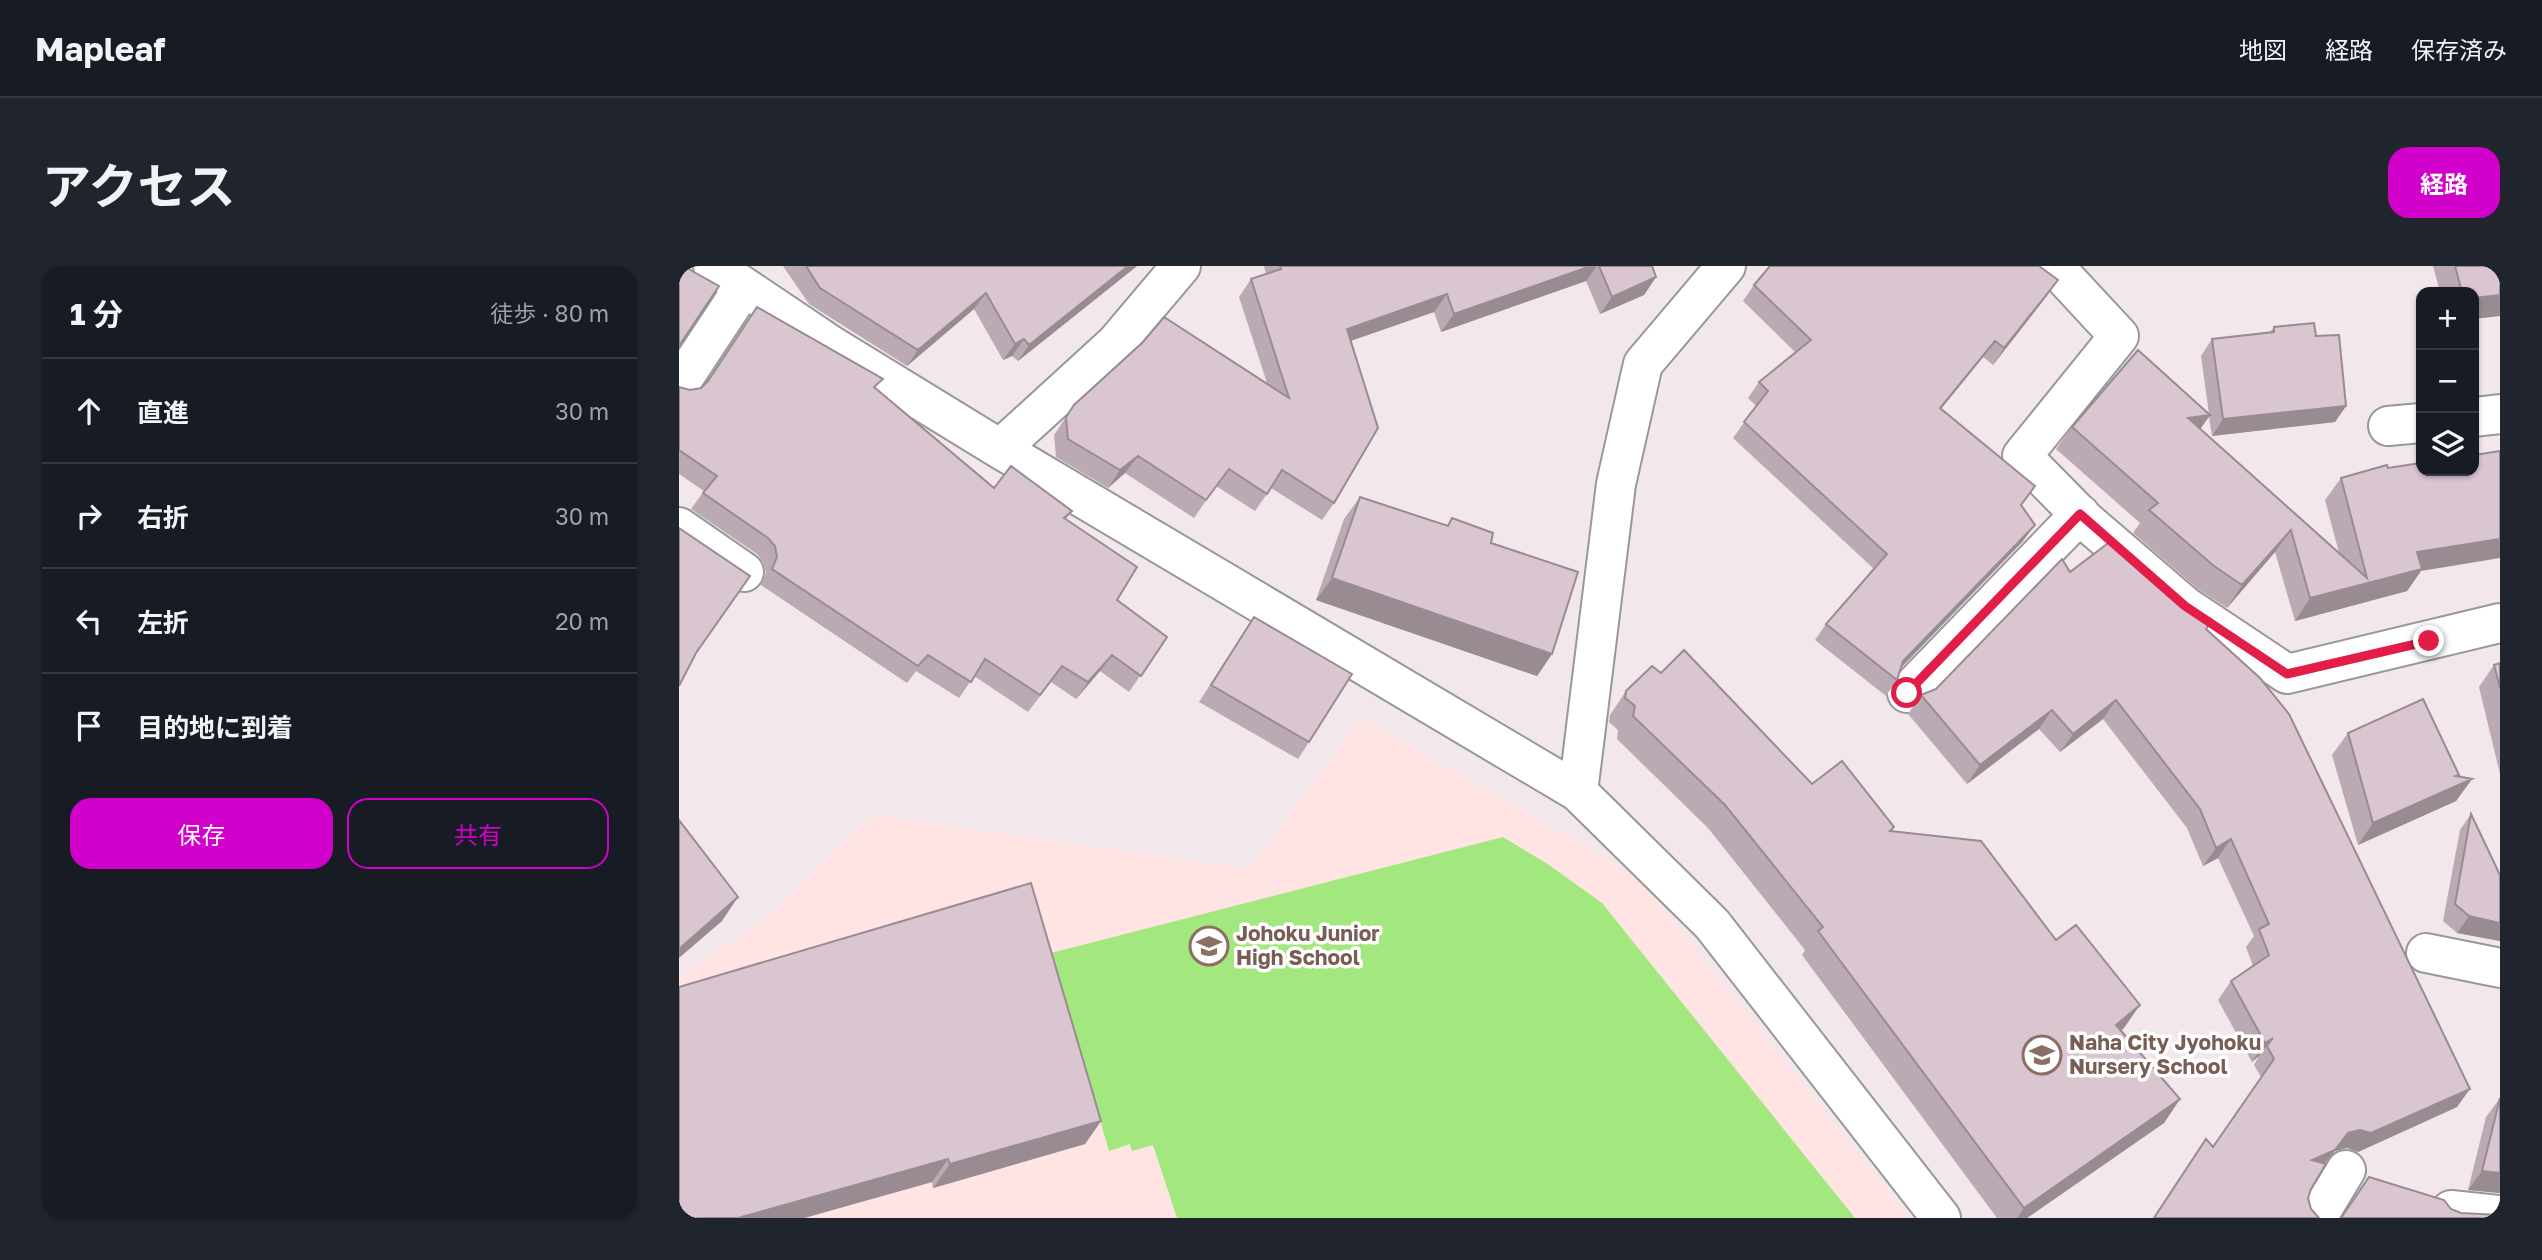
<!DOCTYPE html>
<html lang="ja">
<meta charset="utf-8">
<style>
body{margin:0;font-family:"Golos Text","Noto Sans JP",sans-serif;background:#20242c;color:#f1f3f6}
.controls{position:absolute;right:21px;top:21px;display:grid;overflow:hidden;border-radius:14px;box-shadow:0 2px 5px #0004}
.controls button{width:63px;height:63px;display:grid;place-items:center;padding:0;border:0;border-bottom:2px solid #363941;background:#171b24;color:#f1f3f6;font:35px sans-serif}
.stop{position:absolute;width:21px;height:21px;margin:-16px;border:5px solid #e11d48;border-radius:50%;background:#fff}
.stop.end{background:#e11d48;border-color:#fff;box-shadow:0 2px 7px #0008}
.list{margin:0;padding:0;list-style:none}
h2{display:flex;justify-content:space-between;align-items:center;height:91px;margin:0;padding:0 28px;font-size:30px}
h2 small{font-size:23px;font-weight:400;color:#9ea1a6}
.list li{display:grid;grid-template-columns:46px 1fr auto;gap:21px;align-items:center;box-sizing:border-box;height:105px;padding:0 28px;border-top:2px solid #363941}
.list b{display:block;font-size:26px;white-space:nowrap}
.list em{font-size:23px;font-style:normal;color:#9ea1a6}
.actions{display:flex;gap:14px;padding:21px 28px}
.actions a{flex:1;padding:16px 0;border:2px solid #d200cb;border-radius:21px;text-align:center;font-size:24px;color:#d200cb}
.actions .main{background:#d200cb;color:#fff}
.icon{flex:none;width:38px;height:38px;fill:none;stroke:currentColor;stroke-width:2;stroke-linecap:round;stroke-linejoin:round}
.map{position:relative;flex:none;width:1821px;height:952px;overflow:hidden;border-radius:21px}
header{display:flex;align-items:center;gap:42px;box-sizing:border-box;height:98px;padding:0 35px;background:#171b24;border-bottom:2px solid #363941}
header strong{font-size:33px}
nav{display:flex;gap:38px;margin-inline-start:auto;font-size:24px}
.intro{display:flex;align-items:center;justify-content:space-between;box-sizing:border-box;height:168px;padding:0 42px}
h1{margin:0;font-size:49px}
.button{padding:18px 32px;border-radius:21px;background:#d200cb;color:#fff;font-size:24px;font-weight:700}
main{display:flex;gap:42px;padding:0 42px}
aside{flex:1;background:#171b24;border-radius:21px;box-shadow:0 2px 5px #0004}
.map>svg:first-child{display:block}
.education{fill:#ffe4e3}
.pitch{fill:#a3e87e}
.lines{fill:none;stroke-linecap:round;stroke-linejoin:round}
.minor-casing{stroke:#989898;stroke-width:42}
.minor{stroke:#fff;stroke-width:38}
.wall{fill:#bbaab4}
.shaded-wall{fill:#998b92}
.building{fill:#dac6d1;stroke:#998b92;stroke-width:2}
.route{stroke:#e11d48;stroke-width:9}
.labels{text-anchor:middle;stroke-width:7;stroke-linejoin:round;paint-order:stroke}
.education-label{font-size:21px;font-weight:bold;fill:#785e54;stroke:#fff;text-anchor:start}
</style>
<header>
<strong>Mapleaf</strong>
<nav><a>地図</a><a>経路</a><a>保存済み</a></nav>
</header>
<div class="intro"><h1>アクセス</h1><a class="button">経路</a></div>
<main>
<aside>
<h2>1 分<small>徒歩 · 80 m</small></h2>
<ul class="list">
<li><svg class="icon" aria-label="ahead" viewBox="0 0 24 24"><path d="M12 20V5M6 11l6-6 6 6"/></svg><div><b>直進</b></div><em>30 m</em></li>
<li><svg class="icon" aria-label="right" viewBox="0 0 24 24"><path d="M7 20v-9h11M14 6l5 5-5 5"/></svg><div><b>右折</b></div><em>30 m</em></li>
<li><svg class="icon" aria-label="left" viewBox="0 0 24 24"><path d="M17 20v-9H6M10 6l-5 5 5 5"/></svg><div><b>左折</b></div><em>20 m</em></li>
<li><svg class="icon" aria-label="arrive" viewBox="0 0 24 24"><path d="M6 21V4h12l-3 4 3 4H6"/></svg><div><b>目的地に到着</b></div></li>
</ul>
<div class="actions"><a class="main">保存</a><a>共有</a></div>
</aside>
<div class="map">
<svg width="1821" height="952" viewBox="0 0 1821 952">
<rect width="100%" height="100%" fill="#f2e7ea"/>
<path class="education" d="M682 451 959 611 1230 952H0V710L92 649 194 549 571 603Z"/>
<path class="pitch" d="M824 571 870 599 923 637 1176 952H498L474 879 453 885 451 878 430 885 372 687Z"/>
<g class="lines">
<defs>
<path id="minor" d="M34 0 153 80 321 183 899 526 1033 658 1262 952
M1375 0 1440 70 1343 190 1407 255 1506 340 1608 408 1821 357
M0 119 64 22
M1795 151 1821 148
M1709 160 1742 157
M321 183 437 77 502 0
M0 261 65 306
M1228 427 1401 248
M899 526 937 218 964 98 1047 0
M1747 687 1821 702
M1772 944 1821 949
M1638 952 1667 904"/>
</defs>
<use href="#minor" class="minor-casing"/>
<use href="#minor" class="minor"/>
</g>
<path class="wall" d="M104 0H458L339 95 333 90 324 94 295 43 228 100 130 38Z
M585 0H973L977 11 965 29 921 48 907 15 762 66 755 46 672 75 655 237 643 254 592 222 576 245 537 220 515 252 446 207 429 222 377 191 375 169 395 139 588 117 560 31 572 13 587 8Z
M1754 0H1821L1795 26H1761Z
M1379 14 1367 31 1314 99 1304 91 1262 143 1342 239 1344 275 1222 402 1218 414 1207 430 1136 374 1147 358 1195 303 1054 172 1077 140 1069 132 1080 116 1116 86 1064 35 1075 19Z
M78 41 197 123 315 222 393 245 387 253 438 334 488 371 450 426 421 405 397 433 372 416 349 446 295 410 280 432 237 405 228 417 82 319 87 307 84 296 78 288 12 243 25 225 0 208V121L11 124 22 122 28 117Z
M1595 61 1637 70 1667 140 1656 156 1533 170 1530 151 1521 163 1660 287 1646 234 1662 212 1742 305 1728 325 1616 355 1596 286 1548 342 1519 323 1454 267 1461 257 1377 183 1393 161 1530 148 1522 90 1533 73 1591 66Z
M681 231 768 260 773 252 812 277 873 388 858 410 637 334 665 253Z
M1391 306 1505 338 1532 356 1527 363 1778 841 1679 886 1668 882 1656 885 1646 897 1632 923 1629 932 1632 943 1640 952H1474L1527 873 1534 880 1582 811 1575 799 1580 790 1573 796 1539 734 1552 715 1574 700 1567 681 1575 670 1539 592 1524 600 1508 562 1424 453 1381 486 1360 463 1288 518 1229 448 1242 429 1257 423Z
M575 351 630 476 619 493 520 436Z
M1821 397V508L1800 421 1815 399Z
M947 425 1133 518 1213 565 1445 762 1442 764 1501 833 1485 857 1348 952H1318L1123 689 1126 684 1029 562 938 473 939 464 930 456 931 449Z
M1669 467 1780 509 1779 510 1793 513 1777 535 1679 579 1653 489Z
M1792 548 1821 609V675L1778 667 1764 655 1781 564Z
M1821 832V927L1789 924 1807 851Z
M422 855 406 878 254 922 253 916 125 952H0Z"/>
<path class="shaded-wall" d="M449 0H458L339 95 350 79Z
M912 0H918L907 15 762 66 775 48Z
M977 11 965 29 921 48 933 31Z
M1379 14 1367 31 1314 99 1325 82Z
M307 27 295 43 228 100 239 84Z
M768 28 755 46 656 80 668 63Z
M1821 29V50L1795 53V32Z
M345 73 333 90 324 94 336 78Z
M1316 75 1304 91 1249 159 1261 142Z
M1667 140 1656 156 1533 170 1544 153Z
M1531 149 1515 172 1509 152Z
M459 190 446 207 429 222 441 204Z
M1356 259 1344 275 1212 412 1224 395Z
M1612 264 1596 286 1548 342 1563 319Z
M1821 273V292L1742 305 1728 325 1616 355 1631 332 1724 308 1738 286Z
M653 312 873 388 858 410 637 334Z
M433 389 421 405 397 433 409 416Z
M1437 434 1424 453 1381 486 1394 468Z
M1373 444 1360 463 1288 518 1301 499Z
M1780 509 1771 523 1793 513 1777 535 1679 579 1694 557 1777 510Z
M1552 573 1539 592 1524 600 1537 582Z
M59 631 43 655 0 692V683Z
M1790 650 1821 657V675L1778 667Z
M1461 739 1445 762 1421 783 1437 759Z
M1594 772 1580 790 1573 796 1586 777Z
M1791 823 1778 841 1679 886 1668 882 1656 885 1642 902 1633 894 1669 867Z
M1501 833 1485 857 1348 952H1338L1345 942Z
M422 855 406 878 254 922 271 898Z
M269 893 253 916 125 952H59Z
M1803 905 1821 907V927L1789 924Z"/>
<path class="building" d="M0 0H4L40 20 0 80Z
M127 0H449L350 79 345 73 336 78 307 27 239 84 141 22Z
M601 0H912L775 48 768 28 668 63 699 162 655 237 603 204 588 228 550 203 527 234 459 190 441 204 389 173 387 151 395 139 464 76 485 51 610 132 572 13 602 3Z
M920 0H973L977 11 933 31Z
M1091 0H1360L1379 14 1325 82 1316 75 1261 142 1356 220 1342 239 1356 259 1224 395 1218 414 1147 358 1208 288 1065 156 1089 125 1080 116 1132 74 1075 19Z
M1776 0H1821V29L1795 32V26H1783Z
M78 41 204 113 195 121 315 222 332 200 393 245 385 252 458 301 438 334 488 371 462 410 433 389 409 416 383 400 361 429 306 393 292 416 249 389 239 400 93 303 98 291 96 280 89 272 24 227 38 210 0 184V121L11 124 22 122 29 115Z
M1635 57 1637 70 1660 69 1667 140 1544 153 1533 73 1595 66V61Z
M1459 84 1531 149 1509 152 1688 312 1662 212 1708 199 1709 202 1742 197V205H1795V189L1821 185V273L1738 286 1743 303 1631 332 1612 264 1563 319 1535 300 1470 244 1479 237 1393 161Z
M681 231 769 260 773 252 814 267 812 277 899 306 873 388 653 312Z
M0 262 71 310 17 387 0 420Z
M1432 275 1505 338 1532 356 1527 363 1581 412 1610 448 1791 823 1692 867 1681 864 1669 867 1656 884 1633 894 1647 898 1632 923 1629 932 1632 943 1640 952H1475L1527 873 1534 881 1595 793 1588 780 1594 772 1586 777 1552 715 1590 689 1580 663 1590 658 1552 573 1537 582 1521 543 1437 434 1394 468 1373 444 1301 499 1242 429 1257 423 1383 293 1391 306Z
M575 351 673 408 630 476 532 419Z
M1005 384 1133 518 1163 495 1215 561 1211 565 1302 575 1377 674 1397 659 1461 739 1437 759 1501 833 1345 942 1139 665 1144 661 1046 539 954 450 956 440 946 432 947 425 973 400 982 407Z
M1821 397V422L1815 399Z
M1744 433 1780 509 1777 510 1793 513 1694 557 1669 467Z
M1792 548 1821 609V657L1790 650 1776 638Z
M0 554 59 631 0 683Z
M352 617 422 855 271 898 269 893 59 952H0V721Z
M1821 832V907L1803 905Z
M1690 911 1765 934 1772 943 1782 947 1821 949V952H1662Z"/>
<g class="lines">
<path class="route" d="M1228 427 1401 248 1506 340 1608 408 1750 375"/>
</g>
<defs>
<symbol id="school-ring" viewBox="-11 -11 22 22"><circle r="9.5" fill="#fff" stroke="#8d6e63" stroke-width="1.5"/><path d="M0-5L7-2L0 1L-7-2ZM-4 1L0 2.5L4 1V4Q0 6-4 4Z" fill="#8d6e63"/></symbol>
</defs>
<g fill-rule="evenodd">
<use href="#school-ring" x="508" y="658" width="44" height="44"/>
<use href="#school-ring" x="1341" y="767" width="44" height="44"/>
</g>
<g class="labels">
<g class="education-label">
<text x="557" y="675">Johoku Junior<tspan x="557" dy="24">High School</tspan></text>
<text x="1390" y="784">Naha City Jyohoku<tspan x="1390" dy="24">Nursery School</tspan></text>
</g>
</g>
</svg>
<div class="controls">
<button>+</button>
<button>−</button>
<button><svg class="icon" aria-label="layers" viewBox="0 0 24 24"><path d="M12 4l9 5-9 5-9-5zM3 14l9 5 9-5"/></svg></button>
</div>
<div class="stop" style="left:1228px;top:427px"></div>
<div class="stop end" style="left:1750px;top:375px"></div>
</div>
</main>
